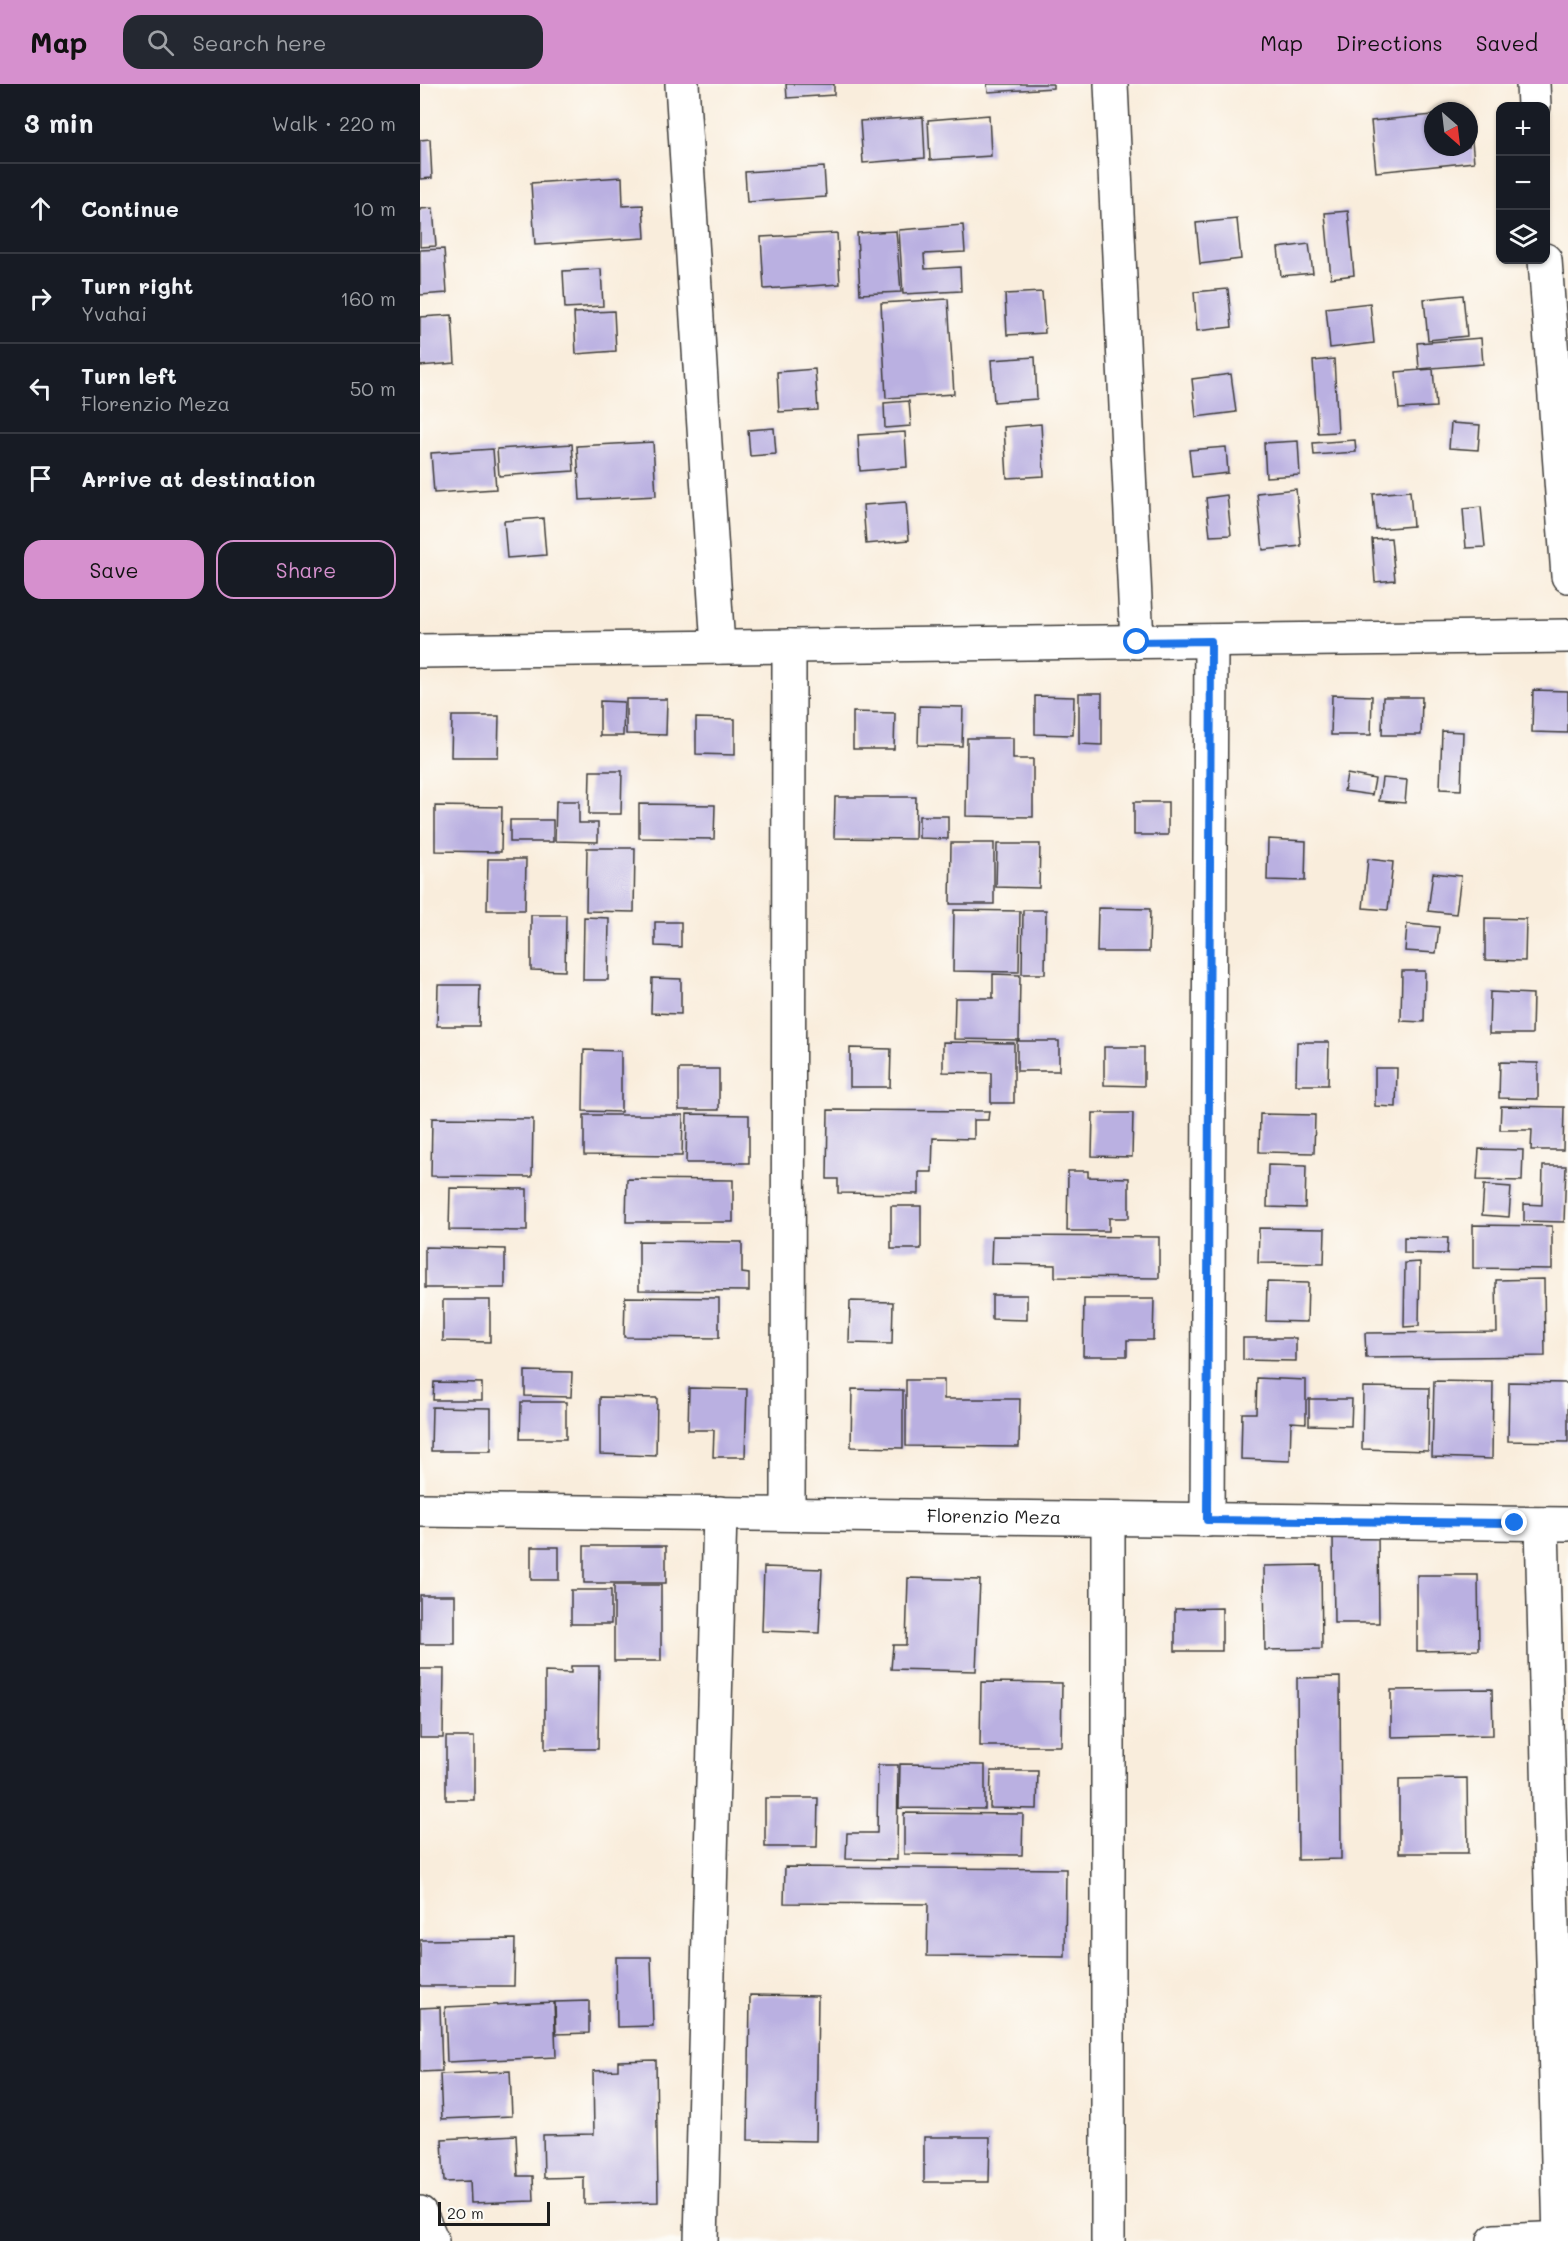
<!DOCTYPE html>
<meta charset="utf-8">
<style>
body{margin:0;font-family:Mali,sans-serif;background:#242831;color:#f1f3f6}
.controls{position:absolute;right:18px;top:18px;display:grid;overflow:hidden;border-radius:12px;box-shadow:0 2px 4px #0004}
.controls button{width:54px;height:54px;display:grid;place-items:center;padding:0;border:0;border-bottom:2px solid #363941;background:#171b24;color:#f1f3f6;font:30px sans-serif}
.compass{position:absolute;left:1004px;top:18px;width:54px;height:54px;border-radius:50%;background:#171b24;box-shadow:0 2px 4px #0004;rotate:152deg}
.scale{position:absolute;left:18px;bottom:15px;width:112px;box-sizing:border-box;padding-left:6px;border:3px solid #1c1c1c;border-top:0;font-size:16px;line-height:21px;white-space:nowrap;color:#1c1c1c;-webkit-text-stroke:4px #fdfcf7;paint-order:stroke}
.stop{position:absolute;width:18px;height:18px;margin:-14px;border:4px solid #1a73e8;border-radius:50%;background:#fff}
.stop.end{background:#1a73e8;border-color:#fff;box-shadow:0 2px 6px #0008}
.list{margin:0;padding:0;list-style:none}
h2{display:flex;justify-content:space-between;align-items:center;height:78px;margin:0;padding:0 24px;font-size:26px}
h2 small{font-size:20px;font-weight:400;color:#9ea1a6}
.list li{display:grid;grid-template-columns:39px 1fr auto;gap:18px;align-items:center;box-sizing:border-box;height:90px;padding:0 24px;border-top:2px solid #363941}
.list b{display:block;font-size:22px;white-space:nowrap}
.list p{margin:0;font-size:20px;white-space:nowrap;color:#9ea1a6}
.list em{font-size:20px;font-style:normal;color:#9ea1a6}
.actions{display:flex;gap:12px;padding:18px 24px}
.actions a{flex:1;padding:14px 0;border:2px solid #d690ce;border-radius:18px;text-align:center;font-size:21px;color:#d690ce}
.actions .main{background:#d690ce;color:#111}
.icon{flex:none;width:33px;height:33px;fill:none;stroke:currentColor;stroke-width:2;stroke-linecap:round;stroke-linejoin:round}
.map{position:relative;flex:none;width:1148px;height:2157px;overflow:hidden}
header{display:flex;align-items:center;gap:36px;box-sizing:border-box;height:84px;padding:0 30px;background:#d690ce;color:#111}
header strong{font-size:28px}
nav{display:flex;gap:33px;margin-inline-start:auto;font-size:21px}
.search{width:420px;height:54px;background:#242831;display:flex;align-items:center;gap:15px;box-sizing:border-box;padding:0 21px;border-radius:18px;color:#9ea1a6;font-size:22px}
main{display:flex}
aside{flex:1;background:#171b24}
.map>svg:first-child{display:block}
.building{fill:#bab0e1}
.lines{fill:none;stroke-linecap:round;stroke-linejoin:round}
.street-casing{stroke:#3d3b39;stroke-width:36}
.street{stroke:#fff;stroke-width:33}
.route{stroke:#1a73e8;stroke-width:8}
.labels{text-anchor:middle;stroke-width:4.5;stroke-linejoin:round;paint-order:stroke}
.street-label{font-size:18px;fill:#1c1c1c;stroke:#fdfcf7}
</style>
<header>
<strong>Map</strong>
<div class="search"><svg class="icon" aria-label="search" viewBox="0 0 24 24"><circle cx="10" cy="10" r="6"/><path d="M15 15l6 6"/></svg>Search here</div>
<nav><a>Map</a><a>Directions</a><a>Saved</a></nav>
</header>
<main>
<aside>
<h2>3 min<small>Walk · 220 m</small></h2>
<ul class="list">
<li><svg class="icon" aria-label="ahead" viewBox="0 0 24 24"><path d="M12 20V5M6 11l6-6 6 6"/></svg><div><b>Continue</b></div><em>10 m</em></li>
<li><svg class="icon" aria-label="right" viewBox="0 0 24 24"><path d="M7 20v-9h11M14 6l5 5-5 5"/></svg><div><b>Turn right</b><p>Yvahai</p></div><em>160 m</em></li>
<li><svg class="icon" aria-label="left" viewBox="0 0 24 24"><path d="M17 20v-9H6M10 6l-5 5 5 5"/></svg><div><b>Turn left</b><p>Florenzio Meza</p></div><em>50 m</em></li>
<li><svg class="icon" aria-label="arrive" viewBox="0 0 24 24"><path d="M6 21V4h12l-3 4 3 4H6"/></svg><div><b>Arrive at destination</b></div></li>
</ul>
<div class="actions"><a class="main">Save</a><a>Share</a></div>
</aside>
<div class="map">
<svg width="1148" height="2157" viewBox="0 0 1148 2157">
<rect width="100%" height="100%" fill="#fdfcf7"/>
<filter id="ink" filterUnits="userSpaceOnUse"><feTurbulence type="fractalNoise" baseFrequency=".0167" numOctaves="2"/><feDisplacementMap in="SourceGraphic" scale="12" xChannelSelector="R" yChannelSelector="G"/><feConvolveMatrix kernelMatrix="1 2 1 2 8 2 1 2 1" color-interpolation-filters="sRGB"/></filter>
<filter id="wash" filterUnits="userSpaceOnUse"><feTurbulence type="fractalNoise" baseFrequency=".008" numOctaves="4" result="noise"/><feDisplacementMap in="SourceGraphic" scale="24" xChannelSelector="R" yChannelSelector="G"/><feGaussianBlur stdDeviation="1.35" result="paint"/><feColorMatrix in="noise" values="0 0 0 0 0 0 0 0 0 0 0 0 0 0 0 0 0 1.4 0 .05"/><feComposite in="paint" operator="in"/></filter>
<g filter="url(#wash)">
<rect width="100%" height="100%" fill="#f9eddc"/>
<g id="blocks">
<path class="building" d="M366 0H414V11L367 14Z
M567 0H633V4L568 8Z
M569 31 571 72 510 76 508 36Z
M1013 31V63H1049L1051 47 1054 78 956 88 951 37Z
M503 33 505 74 443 79 440 37Z
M10 55 12 94 0 95V56Z
M404 83 406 113 327 118 325 88Z
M202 93 203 122 223 121 225 154 115 161 111 99Z
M13 124 16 162 0 163V125Z
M928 127 934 191 911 194 905 129Z
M817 135 821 175 780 180 776 139Z
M543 141 545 168 504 170 505 185 540 183 541 207 483 210 479 146Z
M476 147 481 208 440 210 437 149Z
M417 149 420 200 344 205 341 153Z
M889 160 893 189 861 192 858 164Z
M24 165 27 209 0 211V166Z
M181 185 183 222 145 224 143 187Z
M808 205 812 243 777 247 774 208Z
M622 208 625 249 587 251 585 210Z
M1043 211 1047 252 1008 256 1004 215Z
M528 215 534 310 466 314 461 219Z
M950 219 954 259 910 264 906 224Z
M194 227 196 267 156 270 154 229Z
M32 231 35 279 0 282V233Z
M1061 254 1063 280 999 285 997 259Z
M615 273 617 315 574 318 571 276Z
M914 275 918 348 898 349 893 277Z
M395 285 398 326 359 328 357 288Z
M1013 285 1016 323 979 325 976 288Z
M811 290 816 328 776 333 772 295Z
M489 317 491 342 465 344 464 319Z
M1031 339 1060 341 1058 366 1029 364Z
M621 340 624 392 587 394 584 343Z
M354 344 356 370 330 372 328 346Z
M485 348 487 383 440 387 438 351Z
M935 356 936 368 894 371 893 359Z
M878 357 880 391 846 393 844 359Z
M233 358 236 412 160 416 157 362Z
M152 360 154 387 79 392 77 365Z
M806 363 808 389 772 393 769 366Z
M73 365 76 405 14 409 11 369Z
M876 405 881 462 843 466 837 409Z
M990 407 993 442 956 445 953 410Z
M807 411 811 451 790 452 786 414Z
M486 418 489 456 446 460 443 421Z
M1061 423 1065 463 1046 464 1043 425Z
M123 434 126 471 87 474 84 437Z
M971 454 975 496 955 498 952 455Z
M1113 606 1148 607V649L1112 648Z
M659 609H682V661L659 660Z
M912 611 952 612 951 651H911Z
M615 612 654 613 653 651 615 650Z
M963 613H1002L1001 651H962Z
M206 615H247L246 651 206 650Z
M180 617 204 618 203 652H180Z
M499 622 543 623 542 662 498 661Z
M433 628 475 629 474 665H433Z
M32 632H79L78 673H31Z
M276 634 315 635V671L276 670Z
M1022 647 1043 648 1041 706 1020 705Z
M547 654H593V675H613V733L546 732Z
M170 687H202L201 730H169Z
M927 690 955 695 952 711 924 707Z
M962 694 987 696 985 719 959 717Z
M415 713H496L495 755 414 754Z
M136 717H159V739H178V758L135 757Z
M714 718H748V751H714Z
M219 720 295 721 294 755 219 754Z
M15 722 82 723 81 768 15 767Z
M499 732H528V755L499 754Z
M90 736H133V758H90Z
M848 755 886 757 885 797 847 796Z
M531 759H574V820H530Z
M577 760H620L619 804 576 803Z
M167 764H215L214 828 166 827Z
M68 775H106L105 826H67Z
M948 775 973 778 968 826 943 824Z
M1013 789 1041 792 1036 830 1008 827Z
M678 824 730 825 729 868H677Z
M534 826 600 827 599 888 533 887Z
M603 826H626L625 890H602Z
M111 831H146L145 887 111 886Z
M164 833 189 834 188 896H163Z
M1065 834 1106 835 1105 877 1065 876Z
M235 838H261V863L235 862Z
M987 840 1019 843 1016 869 985 867Z
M982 887H1005L1004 938 981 937Z
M573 890 600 891 599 956 534 955 535 914H573Z
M232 894 261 895V930L231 929Z
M18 901H60L59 942H17Z
M1070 908 1113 910 1112 950H1069Z
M597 957H639V987H597Z
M523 958 594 959V1019H571V989L523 988Z
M877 958H909L908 1001H876Z
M684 963H724V1002L684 1001Z
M430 964 471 965 470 1003H430Z
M164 966 201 967V1028L163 1027Z
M1080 978 1118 979V1015L1079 1014Z
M955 984H977L976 1023 955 1022Z
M259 985H299V1026H259Z
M1081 1022 1144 1023 1143 1066H1111L1112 1046H1080Z
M408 1026 569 1027 568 1036H554V1055L513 1054 512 1088H499V1110L418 1109V1095H407Z
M673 1029H713L712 1073 672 1072Z
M267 1030 329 1031V1079H266Z
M840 1030 895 1031 894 1069 839 1068Z
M164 1031H263L262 1072 164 1071Z
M12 1034 113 1035 112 1093 11 1092Z
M1059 1065 1103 1066 1102 1097 1057 1096Z
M848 1081 886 1082 885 1124 847 1123Z
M1123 1082H1146L1144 1138 1104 1137V1120L1122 1121Z
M648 1087H668V1093L709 1094V1134H689V1147H647Z
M207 1095 313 1096V1138H206Z
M1064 1101 1091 1103 1089 1133 1062 1131Z
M30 1104 107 1105V1147L29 1146Z
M471 1122H501V1165H471Z
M1053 1141 1132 1142V1185L1053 1184Z
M839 1144 905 1145 904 1180 838 1179Z
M572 1152 739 1153V1194L635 1193V1181L571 1180Z
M984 1153 1028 1154 1027 1170 984 1169Z
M219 1157 322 1158V1189L329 1190V1207L219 1206Z
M5 1163 85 1165V1204H5Z
M1000 1178 999 1242 984 1243 985 1179Z
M1124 1195 1125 1272 946 1274 945 1249 1077 1248 1076 1196Z
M847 1198 888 1199 887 1238 846 1237Z
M572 1211H607V1236L572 1235Z
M205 1213 299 1214V1254L204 1253Z
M664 1215H734L733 1256H707V1272H663Z
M23 1216H70V1258L23 1257Z
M430 1217 473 1218 472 1260 429 1259Z
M823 1254H876V1277L823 1276Z
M105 1287 152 1288 151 1313 105 1312Z
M837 1294 886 1296V1339L871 1338 870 1377 821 1375 822 1329H836Z
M486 1296H524V1315H600L599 1363 486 1362Z
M1014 1297 1073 1298 1072 1375 1012 1373Z
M14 1298 62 1299V1316H13Z
M1089 1298 1148 1299V1358L1088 1357Z
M943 1303 1009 1304 1008 1367 942 1365Z
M269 1304 327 1305 325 1373H293L294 1346H268Z
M432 1305 483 1306V1364L431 1363Z
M180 1313 237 1314 236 1372 180 1370Z
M889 1315H932L931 1342 889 1341Z
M101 1318H146V1355H100Z
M12 1323 71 1324V1367H11Z
M913 1451H958L959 1539H914Z
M164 1462H246V1499H164Z
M111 1463H139V1496H111Z
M901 1481 902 1565 845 1566 844 1482Z
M344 1483 402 1485 399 1549 342 1547Z
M997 1491H1058L1059 1566 997 1567Z
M488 1494 560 1496 556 1587 471 1585 473 1561H486Z
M194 1501H241V1577H194Z
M151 1506H191V1540H151Z
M0 1511H35V1560H0Z
M802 1524V1567H755V1525Z
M151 1582H179L178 1665H125V1588L151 1589Z
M0 1585H24L23 1654H0Z
M920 1593 921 1775 878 1776 877 1594Z
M561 1598 642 1599 641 1662H560Z
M1072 1605 1073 1651 971 1653V1606Z
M26 1653H54V1716H26Z
M480 1680 565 1681V1725L479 1724Z
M458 1681H478L477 1776 426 1775 427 1749H457Z
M571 1687H618L617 1725 570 1724Z
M1047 1694 1048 1769H979V1695Z
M345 1714H398L397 1763H345Z
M484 1729 603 1730 602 1771 484 1770Z
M365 1783 646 1785 645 1873 507 1872 508 1820 364 1819Z
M95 1855 94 1902H0V1856Z
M196 1873H231L233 1942 197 1943Z
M330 1911 398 1912 396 2057 328 2056Z
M169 1917V1949L136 1950 135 1918Z
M134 1918 136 1973 27 1978 25 1923Z
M20 1923 22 1987 0 1988V1924Z
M236 1976 238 2118 164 2120V2093L124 2094 123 2051 174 2050 173 1987 198 1986V1977Z
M90 1987 92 2032 22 2035 20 1990Z
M96 2051 98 2092H113L114 2117 51 2119 50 2097 24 2098 22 2055Z
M504 2053H570L569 2098H504Z"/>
</g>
</g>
<g filter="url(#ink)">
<use href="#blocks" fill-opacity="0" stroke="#3d3b39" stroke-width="1.5"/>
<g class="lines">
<defs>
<g id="street">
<path d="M262 0 298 563"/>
<path d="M691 0 717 558"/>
<path d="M1113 0 1114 22"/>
<path d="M1125 176 1148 492"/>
<path d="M0 567 1148 552"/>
<path id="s1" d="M0 1426 1148 1440"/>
<path d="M368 1430 369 562"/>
<path d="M688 1435V2157"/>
<path d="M787 1436 791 557"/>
<path d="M1122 1440 1140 2157"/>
<path d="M0 2129 12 2157"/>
<path d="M281 2157 300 1429"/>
<path d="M1074 2157 1148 2154"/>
</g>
</defs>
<use href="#street" class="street-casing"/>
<use href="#street" class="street"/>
</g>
</g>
<g class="lines" filter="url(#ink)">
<path class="route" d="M717 558 791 557 787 1436 1095 1439"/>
</g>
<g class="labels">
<g class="street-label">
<text dy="6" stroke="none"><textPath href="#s1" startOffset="574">Florenzio Meza</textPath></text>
</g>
</g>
</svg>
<div class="controls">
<button>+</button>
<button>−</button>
<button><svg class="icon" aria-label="layers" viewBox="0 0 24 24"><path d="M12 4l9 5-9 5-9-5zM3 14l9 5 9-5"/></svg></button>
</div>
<svg class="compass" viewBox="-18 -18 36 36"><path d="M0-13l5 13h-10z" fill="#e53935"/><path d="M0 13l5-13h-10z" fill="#9ea1a6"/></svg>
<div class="scale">20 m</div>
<div class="stop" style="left:717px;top:558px"></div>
<div class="stop end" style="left:1095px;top:1439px"></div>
</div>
</main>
